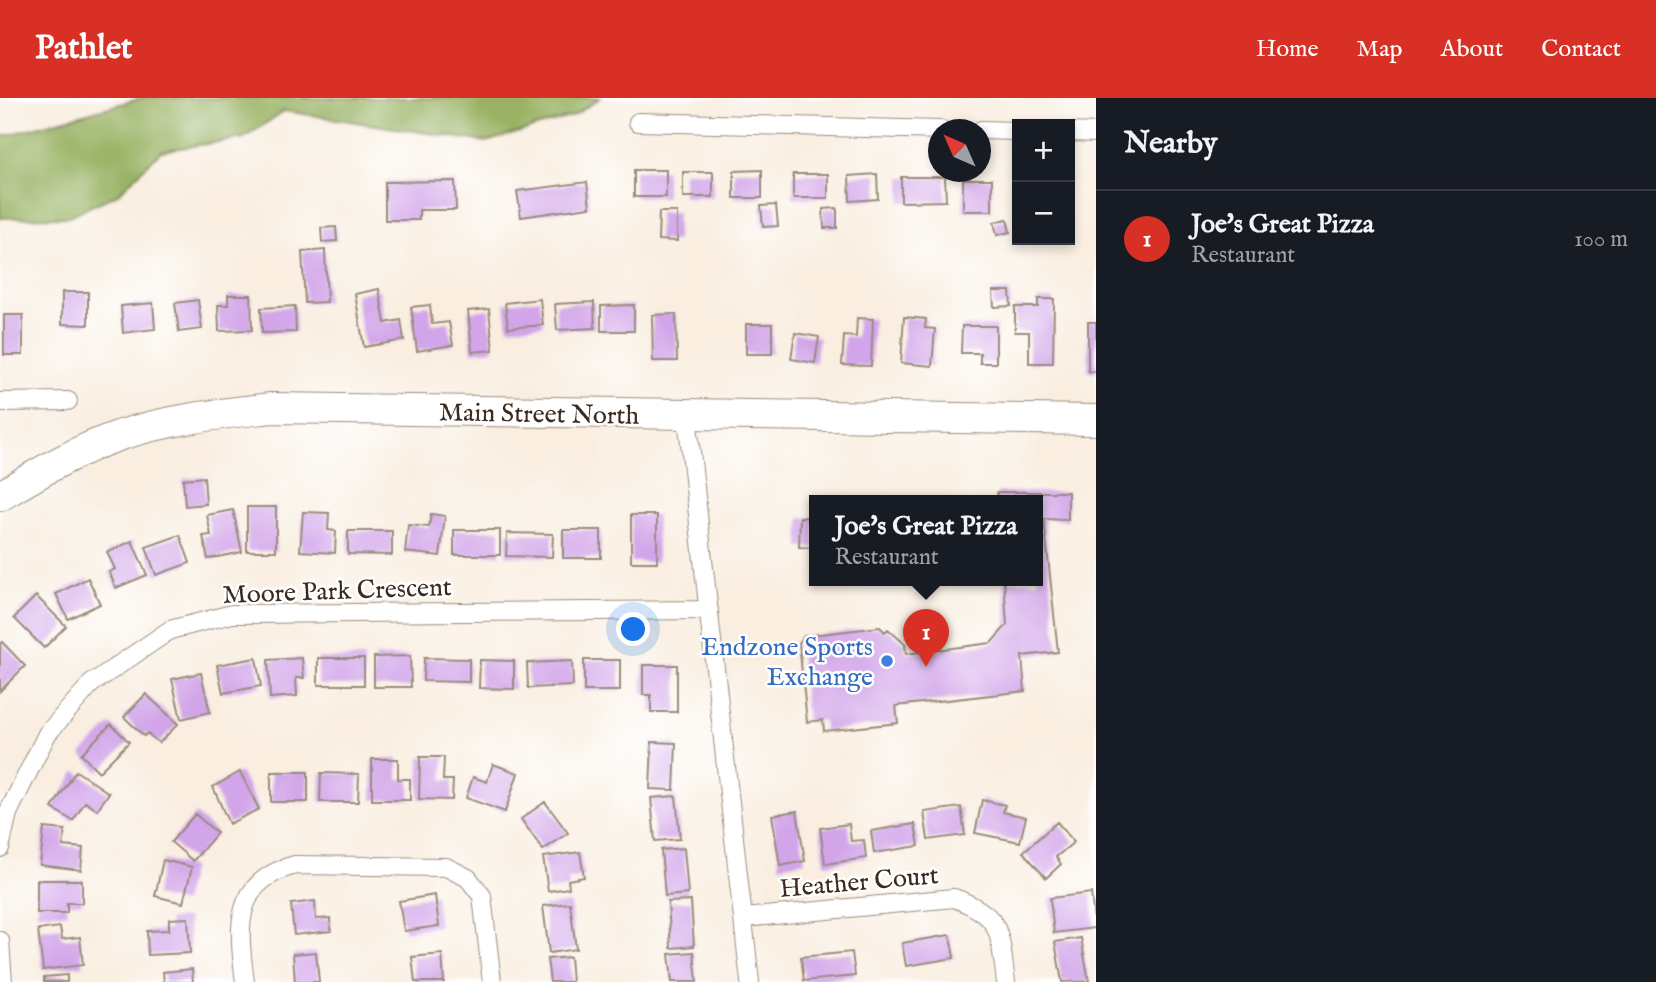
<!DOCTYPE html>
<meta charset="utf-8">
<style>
body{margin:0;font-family:"IM FELL English",serif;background:#20242c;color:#f1f3f6}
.controls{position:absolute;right:21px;top:21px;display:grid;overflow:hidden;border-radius:0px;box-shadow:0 4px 10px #0003}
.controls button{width:63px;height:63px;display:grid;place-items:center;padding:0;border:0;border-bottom:2px solid #363941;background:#171b24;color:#f1f3f6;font:35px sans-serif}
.compass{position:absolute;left:928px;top:21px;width:63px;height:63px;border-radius:50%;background:#171b24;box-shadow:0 4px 10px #0003;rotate:315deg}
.you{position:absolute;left:634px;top:532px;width:24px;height:24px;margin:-18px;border:5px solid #fff;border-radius:50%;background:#1a73e8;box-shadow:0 0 0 10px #1a73e833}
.badge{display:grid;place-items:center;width:46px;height:46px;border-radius:50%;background:#d93025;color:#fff;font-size:23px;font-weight:700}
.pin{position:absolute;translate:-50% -58px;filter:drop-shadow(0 2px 4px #0008)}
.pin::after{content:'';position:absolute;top:37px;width:24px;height:21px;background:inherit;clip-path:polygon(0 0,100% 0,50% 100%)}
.popup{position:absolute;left:809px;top:397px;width:234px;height:91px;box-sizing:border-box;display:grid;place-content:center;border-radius:0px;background:#171b24;filter:drop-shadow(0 2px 5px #0005);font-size:23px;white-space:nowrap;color:#9ea1a6}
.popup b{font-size:26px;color:#f1f3f6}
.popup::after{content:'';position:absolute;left:50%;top:100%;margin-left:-14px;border:14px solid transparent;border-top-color:#171b24}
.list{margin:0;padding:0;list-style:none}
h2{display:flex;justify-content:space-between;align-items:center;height:91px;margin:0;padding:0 28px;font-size:30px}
h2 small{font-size:23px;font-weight:400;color:#9ea1a6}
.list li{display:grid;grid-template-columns:46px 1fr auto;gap:21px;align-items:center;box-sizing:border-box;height:98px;padding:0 28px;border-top:2px solid #363941}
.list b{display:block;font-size:26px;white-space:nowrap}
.list p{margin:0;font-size:23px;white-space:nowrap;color:#9ea1a6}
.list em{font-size:23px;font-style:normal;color:#9ea1a6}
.map{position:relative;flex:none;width:1096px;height:884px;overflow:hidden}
header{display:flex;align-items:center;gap:42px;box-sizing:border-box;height:98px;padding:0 35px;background:#d93025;color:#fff}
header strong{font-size:33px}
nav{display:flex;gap:38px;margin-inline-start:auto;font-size:24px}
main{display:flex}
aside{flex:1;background:#171b24}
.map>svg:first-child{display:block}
.forest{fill:#99b263;stroke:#6a6e40;stroke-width:2}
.building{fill:#d2a4e9}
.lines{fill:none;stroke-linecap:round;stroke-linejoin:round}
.street-casing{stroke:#9a8c7f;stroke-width:20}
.primary-casing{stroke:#9a8c7f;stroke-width:32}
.street{stroke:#fff;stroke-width:18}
.primary{stroke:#fff;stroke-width:30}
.shop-dot{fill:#3f7fe0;stroke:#fff;stroke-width:2.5}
.labels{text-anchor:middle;stroke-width:5;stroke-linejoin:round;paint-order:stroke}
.street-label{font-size:26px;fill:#3b2a1e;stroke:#fff}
.shop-label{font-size:26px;fill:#366cbe;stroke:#fff;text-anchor:end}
</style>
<header>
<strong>Pathlet</strong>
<nav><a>Home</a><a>Map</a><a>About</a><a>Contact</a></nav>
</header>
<main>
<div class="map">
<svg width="1096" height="884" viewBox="0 0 1096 884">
<rect width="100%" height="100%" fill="#fff"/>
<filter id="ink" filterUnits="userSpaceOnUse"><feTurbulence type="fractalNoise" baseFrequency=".0143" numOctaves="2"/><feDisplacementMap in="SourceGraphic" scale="14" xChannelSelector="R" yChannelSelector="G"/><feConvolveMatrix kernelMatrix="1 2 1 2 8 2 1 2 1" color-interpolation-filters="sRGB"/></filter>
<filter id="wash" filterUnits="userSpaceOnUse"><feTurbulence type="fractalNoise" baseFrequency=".00686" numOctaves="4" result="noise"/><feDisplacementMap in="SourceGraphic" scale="28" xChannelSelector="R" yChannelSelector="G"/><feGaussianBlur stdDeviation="1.57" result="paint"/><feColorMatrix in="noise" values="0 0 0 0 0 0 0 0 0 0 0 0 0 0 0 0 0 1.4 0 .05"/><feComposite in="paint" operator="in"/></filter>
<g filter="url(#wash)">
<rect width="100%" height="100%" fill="#f9eee0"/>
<path class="forest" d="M142 0H600L573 18 486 44 284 13 244 40 161 53 118 96 67 119 0 120V39Z"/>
<g id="blocks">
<path class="building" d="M634 72H666V99H634Z
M762 72V100H734V73Z
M683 74H713V99H683Z
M793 76H828V100H793Z
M877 76 878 101 850 103 849 78Z
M901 79H945L946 103 901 104Z
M963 81H992V113H963Z
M455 83 456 112H419V122H385V84Z
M587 84 590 109 521 119 517 93Z
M776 107 778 128 763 129 761 108Z
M837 110V130H824L823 111Z
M659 114H677V143L658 142Z
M1007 121 1010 134 997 137 994 124Z
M336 129 337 143 322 144 321 130Z
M325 152 327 204 305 205 302 154Z
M379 191 385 225 401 222 404 242 364 249 355 196Z
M993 193H1010L1011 208 994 209Z
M62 194H88V227L62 226Z
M228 197H251L252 232 219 233 218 207H228Z
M540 201 543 227 508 230 505 205Z
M1038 201H1054L1053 265H1029V234H1015V209H1038Z
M198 202 202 231 179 234 175 205Z
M594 204 595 230 557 232 555 206Z
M153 205 155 231 123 235 121 208Z
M430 207 432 226 449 224 453 247 417 253 411 209Z
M634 207V233H601V208Z
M295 208 296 234 262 235 261 210Z
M489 211 493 252 472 254 468 213Z
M676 216 677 263H653L652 217Z
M4 217H23V257H4Z
M904 219 926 221 925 230 935 231 932 268 901 265Z
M857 220 873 221 871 268 842 267 844 238 856 239Z
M1088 224H1096V274L1088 273Z
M746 226H772V256H746Z
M962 228H996V265H980V255H961Z
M795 235 819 239 815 265 791 261Z
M204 379 206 406 185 408 183 381Z
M997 394H1068V422L1044 421 1058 554 1022 558 1025 593 896 608 898 625 824 633 823 622 807 624 799 545 804 538 880 529 885 534 888 531 905 546 906 556 991 545 1007 527 1004 483H1038V403H998Z
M247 409H276V453H247Z
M233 412 242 454 208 461 203 438 211 437 207 417Z
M303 414 329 415 328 432 336 433 335 455 300 453Z
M431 416 445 418 440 458 405 454 408 427 429 429Z
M631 417H657V464H631Z
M800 419 814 420V450L799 449Z
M454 432H500V457H454Z
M563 432H601V460H563Z
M348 433H392V457L348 456Z
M507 435 553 436 552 459 506 458Z
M180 437 190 465 156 477 146 449Z
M132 443 147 477 116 490 109 474 115 471 107 454Z
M88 480 100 506 68 521 56 496Z
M36 498 66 528 44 550 14 520Z
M2 544 25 568 0 593V546Z
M410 558 411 589H374V559Z
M256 560 261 588 223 595 217 567Z
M302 560 304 580H296L297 598 270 600 268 562Z
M318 560H364V587H318Z
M424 560 469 561V584L423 583Z
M480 562 514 563V591L479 590Z
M584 562H620V593H584Z
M572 563 573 588 528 590 527 565Z
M643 567H677V614H651V597H643Z
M201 575 210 614 181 621 172 581Z
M146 596 178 626 159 645 147 635 144 638 124 619Z
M111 626 129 644 99 674 81 656Z
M652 644 676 645 674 692 650 691Z
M420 659H444L443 682H453L452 702 419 701Z
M372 661H398V681H410V702H372Z
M493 666 518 675 505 714 466 700 473 679 487 684Z
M76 673 109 695 97 712 85 704 73 723 52 710Z
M240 674 259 711 229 726 213 689Z
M271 674H308V704H271Z
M321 675 359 676 358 704H320Z
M676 698 680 741 655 743 651 700Z
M982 702 1005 707 1003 714 1026 719 1020 744 975 735Z
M545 704 568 735 543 752 521 721Z
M961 709 965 737 928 742 924 714Z
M797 713 805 763 780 768 772 717Z
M195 716 217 735 193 763 171 744Z
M1057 724 1074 744 1056 759 1061 766 1046 780 1023 754Z
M849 726 851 743 864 742 866 760 825 766 820 730Z
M915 726 919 748 874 755 871 733Z
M44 730 65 732 63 748 83 750 81 772 40 767Z
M684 750 688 796 665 798 661 752Z
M580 754 584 779 568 782 569 790 548 793 543 759Z
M163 762 192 769 183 805 155 798Z
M37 782H82V805H67V815H37Z
M1091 795 1095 830 1054 835 1050 800Z
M435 797 439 828 404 833 399 803Z
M315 803 316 821 330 820 331 833 294 837 291 806Z
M691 803 694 848 671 850 668 804Z
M570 805 576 851 549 855 543 808Z
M188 820 190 855 148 857 147 833 169 832V821Z
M60 829 62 841 80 839 83 867 43 872 38 832Z
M950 837 954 860 906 868 902 845Z
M1081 840 1089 883 1062 884 1055 844Z
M316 854 319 884H295L293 856Z
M694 854 697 884H672L669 856Z
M852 854 855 878 804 883 801 859Z
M442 856 444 884H415L412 859Z
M570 859 572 884H550L547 861Z
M192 871 193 884H164L163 874Z
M67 877V884H44V879Z"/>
</g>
</g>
<g filter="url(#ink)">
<use href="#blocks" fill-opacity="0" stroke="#9a8c7f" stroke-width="2"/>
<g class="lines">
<defs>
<path id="street" d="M638 24 941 32
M981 32 1017 33
M1070 34 1096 35
M0 304 68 303
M687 318 750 884
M0 750 8 715 47 636 91 586 170 532 232 516 709 512
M744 820 954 800C1004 818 999 836 1006 884
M0 843 3 884
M245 884C238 830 232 784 295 767L446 769 468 780 482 798 492 884"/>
<path id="primary" d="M0 398C39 375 78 351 121 337 169 321 221 316 271 310L1096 322"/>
</defs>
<use href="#street" class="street-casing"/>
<use href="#primary" class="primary-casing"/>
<use href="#street" class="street"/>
<use href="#primary" class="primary"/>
</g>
</g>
<circle class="shop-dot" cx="887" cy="563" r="7"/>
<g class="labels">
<g class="street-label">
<text transform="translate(539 315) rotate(1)" y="9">Main Street North</text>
<text transform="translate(337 492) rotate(-2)" y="9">Moore Park Crescent</text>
<text transform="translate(859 783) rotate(-5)" y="9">Heather Court</text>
</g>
<g class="shop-label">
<text x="873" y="557">Endzone Sports<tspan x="873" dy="30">Exchange</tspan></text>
</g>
</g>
</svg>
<div class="controls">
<button>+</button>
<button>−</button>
</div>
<svg class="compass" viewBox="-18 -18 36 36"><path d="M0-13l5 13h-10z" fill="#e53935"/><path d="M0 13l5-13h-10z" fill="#9ea1a6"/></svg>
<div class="you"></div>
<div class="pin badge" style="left:926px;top:569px">1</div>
<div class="popup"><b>Joe's Great Pizza</b>Restaurant</div>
</div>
<aside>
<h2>Nearby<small></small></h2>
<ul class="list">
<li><span class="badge">1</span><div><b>Joe's Great Pizza</b><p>Restaurant</p></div><em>100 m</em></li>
</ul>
</aside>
</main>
